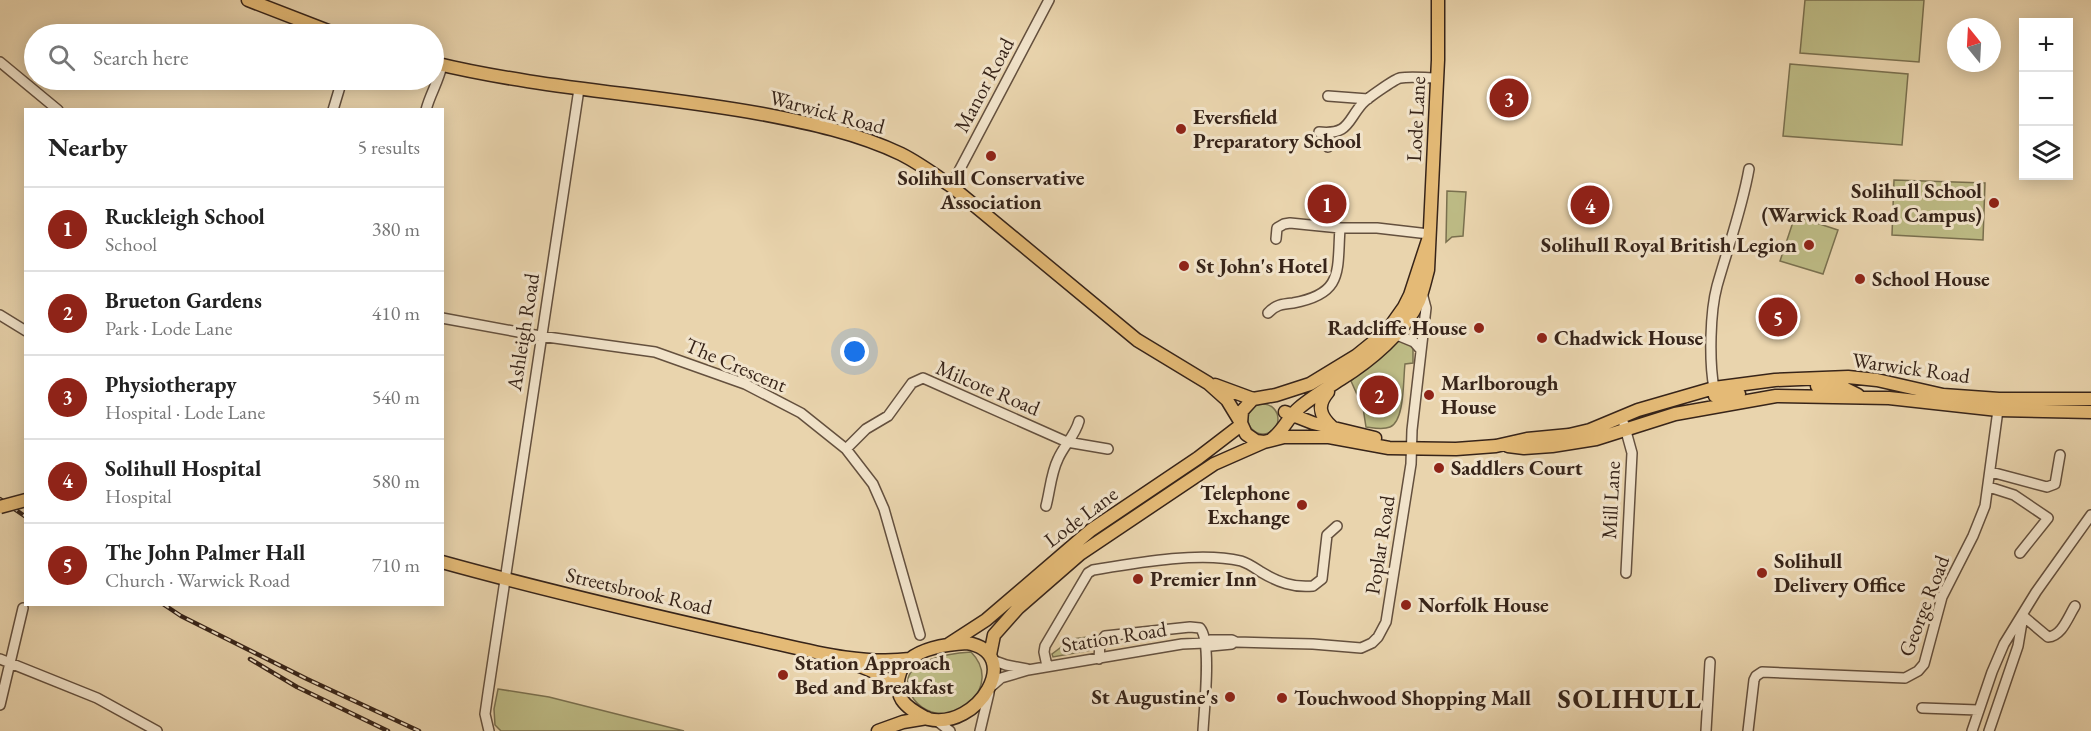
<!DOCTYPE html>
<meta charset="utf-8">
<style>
body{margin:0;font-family:"EB Garamond",serif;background:#f6f6f6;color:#222}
.controls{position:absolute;right:18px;top:18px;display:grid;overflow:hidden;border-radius:0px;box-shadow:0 3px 15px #0003}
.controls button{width:54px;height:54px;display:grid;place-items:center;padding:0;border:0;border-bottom:2px solid #e0e0e0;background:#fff;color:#222;font:30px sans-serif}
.compass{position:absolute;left:1947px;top:18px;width:54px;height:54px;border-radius:50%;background:#fff;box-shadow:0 3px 15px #0003;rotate:342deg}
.you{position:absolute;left:855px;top:352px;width:21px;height:21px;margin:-15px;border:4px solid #fff;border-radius:50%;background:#1a73e8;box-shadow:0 0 0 9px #1a73e833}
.badge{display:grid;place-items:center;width:39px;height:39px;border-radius:50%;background:#8f2418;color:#fff;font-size:20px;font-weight:700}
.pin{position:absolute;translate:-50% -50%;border:3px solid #fff;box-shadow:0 2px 6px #0006}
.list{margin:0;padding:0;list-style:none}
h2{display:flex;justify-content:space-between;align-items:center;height:78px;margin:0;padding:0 24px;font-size:26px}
h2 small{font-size:20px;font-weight:400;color:#767676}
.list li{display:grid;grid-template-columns:39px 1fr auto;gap:18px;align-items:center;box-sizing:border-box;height:84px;padding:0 24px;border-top:2px solid #e0e0e0}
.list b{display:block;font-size:22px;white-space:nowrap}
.list p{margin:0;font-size:20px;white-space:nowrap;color:#767676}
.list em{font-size:20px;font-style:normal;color:#767676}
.icon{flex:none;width:33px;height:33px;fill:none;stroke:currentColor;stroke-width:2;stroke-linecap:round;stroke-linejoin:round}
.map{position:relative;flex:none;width:2091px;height:731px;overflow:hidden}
.search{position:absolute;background:#fff;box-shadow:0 3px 15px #0003;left:24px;top:24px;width:420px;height:66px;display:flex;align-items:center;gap:15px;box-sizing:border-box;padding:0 21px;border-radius:33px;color:#767676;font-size:22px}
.panel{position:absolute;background:#fff;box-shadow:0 3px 15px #0003;left:24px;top:108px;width:420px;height:498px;border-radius:0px}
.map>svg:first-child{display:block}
.green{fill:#bdbb85;stroke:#7a704f;stroke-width:1.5}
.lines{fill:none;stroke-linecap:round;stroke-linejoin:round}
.minor-casing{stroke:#64503e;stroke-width:12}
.major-casing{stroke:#372419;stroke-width:15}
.minor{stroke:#f1e3ca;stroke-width:9}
.major{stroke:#e4ba76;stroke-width:12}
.rail-casing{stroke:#372419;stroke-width:4.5}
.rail{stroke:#f1e3ca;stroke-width:2;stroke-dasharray:7;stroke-linecap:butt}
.major-bridge-casing{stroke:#372419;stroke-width:15;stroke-linecap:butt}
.major-bridge{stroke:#e4ba76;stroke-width:12}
.poi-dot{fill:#8f2418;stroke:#f1e3ca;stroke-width:2}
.labels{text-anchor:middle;stroke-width:6;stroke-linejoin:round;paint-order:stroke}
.street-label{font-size:21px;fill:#372419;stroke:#f1e3ca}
.poi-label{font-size:21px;font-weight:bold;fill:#372419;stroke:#f1e3ca;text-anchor:start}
.district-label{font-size:27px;font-weight:bold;letter-spacing:1.5px;fill:#372419;stroke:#f1e3ca}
</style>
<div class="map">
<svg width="2091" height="731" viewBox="0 0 2091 731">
<rect width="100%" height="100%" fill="#e9d4ad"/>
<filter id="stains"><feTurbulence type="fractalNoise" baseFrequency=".00333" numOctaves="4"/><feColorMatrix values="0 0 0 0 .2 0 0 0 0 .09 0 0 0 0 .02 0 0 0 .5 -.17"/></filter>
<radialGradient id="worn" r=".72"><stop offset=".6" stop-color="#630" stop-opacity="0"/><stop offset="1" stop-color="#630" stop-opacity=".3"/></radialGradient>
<path class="green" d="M1805 0H1924L1919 62 1800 53Z
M1790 64 1908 74 1902 145 1783 136Z
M1894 180 1985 183 1983 240 1892 235Z
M1447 191 1466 192 1463 236 1452 237 1446 242Z
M1795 216 1838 230 1823 274 1780 261Z
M1396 341H1402L1413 347V363L1405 364C1403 379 1405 421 1390 427 1383 430 1374 428 1366 427L1363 408 1351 381Z
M1248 419a15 15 0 1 1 30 0a15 15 0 1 1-30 0Z
M1095 636 1096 639 1091 650 1053 657 1052 654 1072 639Z
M971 652C1004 685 956 731 922 707 916 703 911 696 909 689 899 660 952 653 971 652Z
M498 689 549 697 684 731H501L495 725 494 709Z"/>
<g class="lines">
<defs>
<path id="minor" d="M0 62 58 110
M1328 96 1368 99
M333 110 342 80
M426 110C430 94 439 81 442 65
M1319 132C1349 135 1347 121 1362 104 1366 99 1395 79 1400 78 1411 76 1425 78 1437 78
M1328 147 1329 133
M951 186 1049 0
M1276 239 1277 228 1284 224 1290 223 1340 228
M1268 313C1275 305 1282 304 1293 303 1344 294 1337 271 1340 228H1377L1429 234
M0 315 26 331
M442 318 540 336 655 352 745 384 801 413 846 449 873 484 884 509 920 635
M1397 335 1414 342 1421 350
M1714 388C1709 361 1710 312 1717 286 1728 247 1742 209 1749 169
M1624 424 1632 453 1626 573
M846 449 866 429 888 416 912 383 923 378 1067 442 1108 449
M1991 472 2047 487 2055 484 2060 455
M1989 487 2014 495 2048 518 2020 553
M1046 506C1050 491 1051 473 1058 459 1064 445 1075 436 1079 421
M2023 616 2048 637C2062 636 2068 617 2075 606
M1205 643 1211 646 1232 644
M0 659 97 698 157 731
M1099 659 1100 643 1105 636 1190 627 1200 628C1212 641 1204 710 1203 731
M992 660 1006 665 1027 669
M1047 666 1044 652 1045 646 1088 573 1093 570C1135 563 1200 551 1241 561 1248 563 1255 568 1261 572 1278 582 1293 588 1313 586L1322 579 1327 535 1337 526
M993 685 1001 678 1028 670 1182 644 1205 643 1210 640H1232L1236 642 1313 644 1361 648 1372 643 1378 637 1386 622 1411 464 1412 430 1426 308 1422 293
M0 705 23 608
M1922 708 1978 710
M937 721 950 731
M489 731 485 714 488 693 579 89
M980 731 989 693
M1706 731 1710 662
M1748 731 1754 680 1756 676 1762 672 1905 678 1918 671 1924 664 1942 597 1973 536 1985 506 1998 410
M1972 731 1992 672 2004 644 2036 592 2091 515
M1989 731 2018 646 2022 622"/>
<path id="major" d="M248 0 336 34
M434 63C541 89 653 94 762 114 809 123 857 133 901 154 919 163 935 175 951 186L1137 340 1208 383 1227 400 1241 423
M1428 240 1410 295 1404 307 1387 331 1356 356 1310 384 1276 395 1253 399 1242 411 1241 423 1246 434 1256 441 1264 442 1284 437H1329L1389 448 1456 449 1496 446 1527 439 1569 435 1590 430 1638 410 1714 388 1775 380 1848 377 1877 380 1943 395 1999 399H2091
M1215 385 1253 399
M1817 386H1840L1858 395
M1328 392C1317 405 1319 415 1332 427
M1715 396 1739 394
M1285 412 1313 423 1375 438
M1272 439C1284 430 1288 417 1299 408 1312 397 1327 388 1341 379 1370 361 1405 332 1419 301 1423 291 1425 281 1428 270L1438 60V0
M1508 446 1524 448 1552 446 1596 439 1675 414 1776 396 1889 398 1998 410 2091 412
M442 562C543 590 646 614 748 637 800 648 857 666 910 659
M967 643C1025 653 978 731 928 719 919 714 908 709 902 700 894 687 898 668 910 659 925 647 949 644 967 643Z
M949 644 986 620 1091 530 1198 458 1241 425
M990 655 994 635 1018 608 1080 554 1214 464 1264 442
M848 662C871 670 884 673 900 694
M878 731 903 722 927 718"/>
</defs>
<use href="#minor" class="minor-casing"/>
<use href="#major" class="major-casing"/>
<use href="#minor" class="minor"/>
<use href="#major" class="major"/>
<defs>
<path id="rail" d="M0 499 26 517
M163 604 181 616 307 679 419 731
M250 659 297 687 388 731"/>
</defs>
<use href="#rail" class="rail-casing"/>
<use href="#rail" class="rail"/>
<defs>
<path id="major-bridge" d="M0 507 26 500"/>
</defs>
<use href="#major-bridge" class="major-bridge-casing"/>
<use href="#major-bridge" class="major-bridge"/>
</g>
<g class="poi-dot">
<circle cx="1181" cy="129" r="6"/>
<circle cx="991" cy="156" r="6"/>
<circle cx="1994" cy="203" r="6"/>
<circle cx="1809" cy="245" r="6"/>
<circle cx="1184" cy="266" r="6"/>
<circle cx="1860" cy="279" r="6"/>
<circle cx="1479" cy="328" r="6"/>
<circle cx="1542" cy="338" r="6"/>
<circle cx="1429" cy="395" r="6"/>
<circle cx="1439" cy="468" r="6"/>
<circle cx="1302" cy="505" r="6"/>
<circle cx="1762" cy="573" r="6"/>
<circle cx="1138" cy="579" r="6"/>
<circle cx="1406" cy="605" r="6"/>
<circle cx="783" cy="675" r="6"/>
<circle cx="1230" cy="697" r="6"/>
<circle cx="1282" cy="698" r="6"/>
</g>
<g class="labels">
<g class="street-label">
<text transform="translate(984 85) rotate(-62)" y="7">Manor Road</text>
<text transform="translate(827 112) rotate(15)" y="7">Warwick Road</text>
<text transform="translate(1416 119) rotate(-87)" y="7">Lode Lane</text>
<text transform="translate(523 332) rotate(-81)" y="7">Ashleigh Road</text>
<text transform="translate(736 365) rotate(23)" y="7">The Crescent</text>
<text transform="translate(1911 368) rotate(8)" y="7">Warwick Road</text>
<text transform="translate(988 388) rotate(23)" y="7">Milcote Road</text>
<text transform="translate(1611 500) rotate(-87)" y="7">Mill Lane</text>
<text transform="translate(1081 517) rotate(-37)" y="7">Lode Lane</text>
<text transform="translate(1380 545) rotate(-81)" y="7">Poplar Road</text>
<text transform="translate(639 591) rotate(13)" y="7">Streetsbrook Road</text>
<text transform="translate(1924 606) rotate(-69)" y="7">George Road</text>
<text transform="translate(1114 637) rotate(-9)" y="7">Station Road</text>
</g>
<g class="poi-label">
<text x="1193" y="124">Eversfield<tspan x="1193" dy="24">Preparatory School</tspan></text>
<text x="991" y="185" text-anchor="middle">Solihull Conservative<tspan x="991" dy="24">Association</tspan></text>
<text x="1982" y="198" text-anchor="end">Solihull School<tspan x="1982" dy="24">(Warwick Road Campus)</tspan></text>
<text x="1797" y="252" text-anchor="end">Solihull Royal British Legion</text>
<text x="1196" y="273">St John's Hotel</text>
<text x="1872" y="286">School House</text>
<text x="1467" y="335" text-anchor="end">Radcliffe House</text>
<text x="1554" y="345">Chadwick House</text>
<text x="1441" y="390">Marlborough<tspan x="1441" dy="24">House</tspan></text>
<text x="1451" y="475">Saddlers Court</text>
<text x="1290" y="500" text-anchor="end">Telephone<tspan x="1290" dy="24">Exchange</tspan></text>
<text x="1774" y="568">Solihull<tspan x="1774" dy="24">Delivery Office</tspan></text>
<text x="1150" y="586">Premier Inn</text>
<text x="1418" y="612">Norfolk House</text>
<text x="795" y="670">Station Approach<tspan x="795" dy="24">Bed and Breakfast</tspan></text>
<text x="1218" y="704" text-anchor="end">St Augustine's</text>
<text x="1294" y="705">Touchwood Shopping Mall</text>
</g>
<g class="district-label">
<text x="1630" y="708">SOLIHULL</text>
</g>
</g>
<rect width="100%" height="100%" filter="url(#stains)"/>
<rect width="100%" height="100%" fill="url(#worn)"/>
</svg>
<div class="controls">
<button>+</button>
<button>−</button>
<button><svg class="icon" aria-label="layers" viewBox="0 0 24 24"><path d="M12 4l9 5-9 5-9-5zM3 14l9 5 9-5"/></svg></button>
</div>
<svg class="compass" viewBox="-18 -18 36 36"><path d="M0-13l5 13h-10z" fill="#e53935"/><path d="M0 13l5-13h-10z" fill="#767676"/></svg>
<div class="you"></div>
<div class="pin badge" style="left:1327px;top:204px">1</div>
<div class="pin badge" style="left:1379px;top:395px">2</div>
<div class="pin badge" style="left:1509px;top:98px">3</div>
<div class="pin badge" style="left:1590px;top:205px">4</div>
<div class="pin badge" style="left:1778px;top:317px">5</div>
<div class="search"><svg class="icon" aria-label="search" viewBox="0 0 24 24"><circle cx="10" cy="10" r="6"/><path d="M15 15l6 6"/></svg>Search here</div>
<section class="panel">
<h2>Nearby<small>5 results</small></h2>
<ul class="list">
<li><span class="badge">1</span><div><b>Ruckleigh School</b><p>School</p></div><em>380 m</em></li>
<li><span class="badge">2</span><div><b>Brueton Gardens</b><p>Park · Lode Lane</p></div><em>410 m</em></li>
<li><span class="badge">3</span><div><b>Physiotherapy</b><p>Hospital · Lode Lane</p></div><em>540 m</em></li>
<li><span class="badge">4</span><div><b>Solihull Hospital</b><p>Hospital</p></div><em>580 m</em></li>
<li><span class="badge">5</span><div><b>The John Palmer Hall</b><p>Church · Warwick Road</p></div><em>710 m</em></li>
</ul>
</section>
</div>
